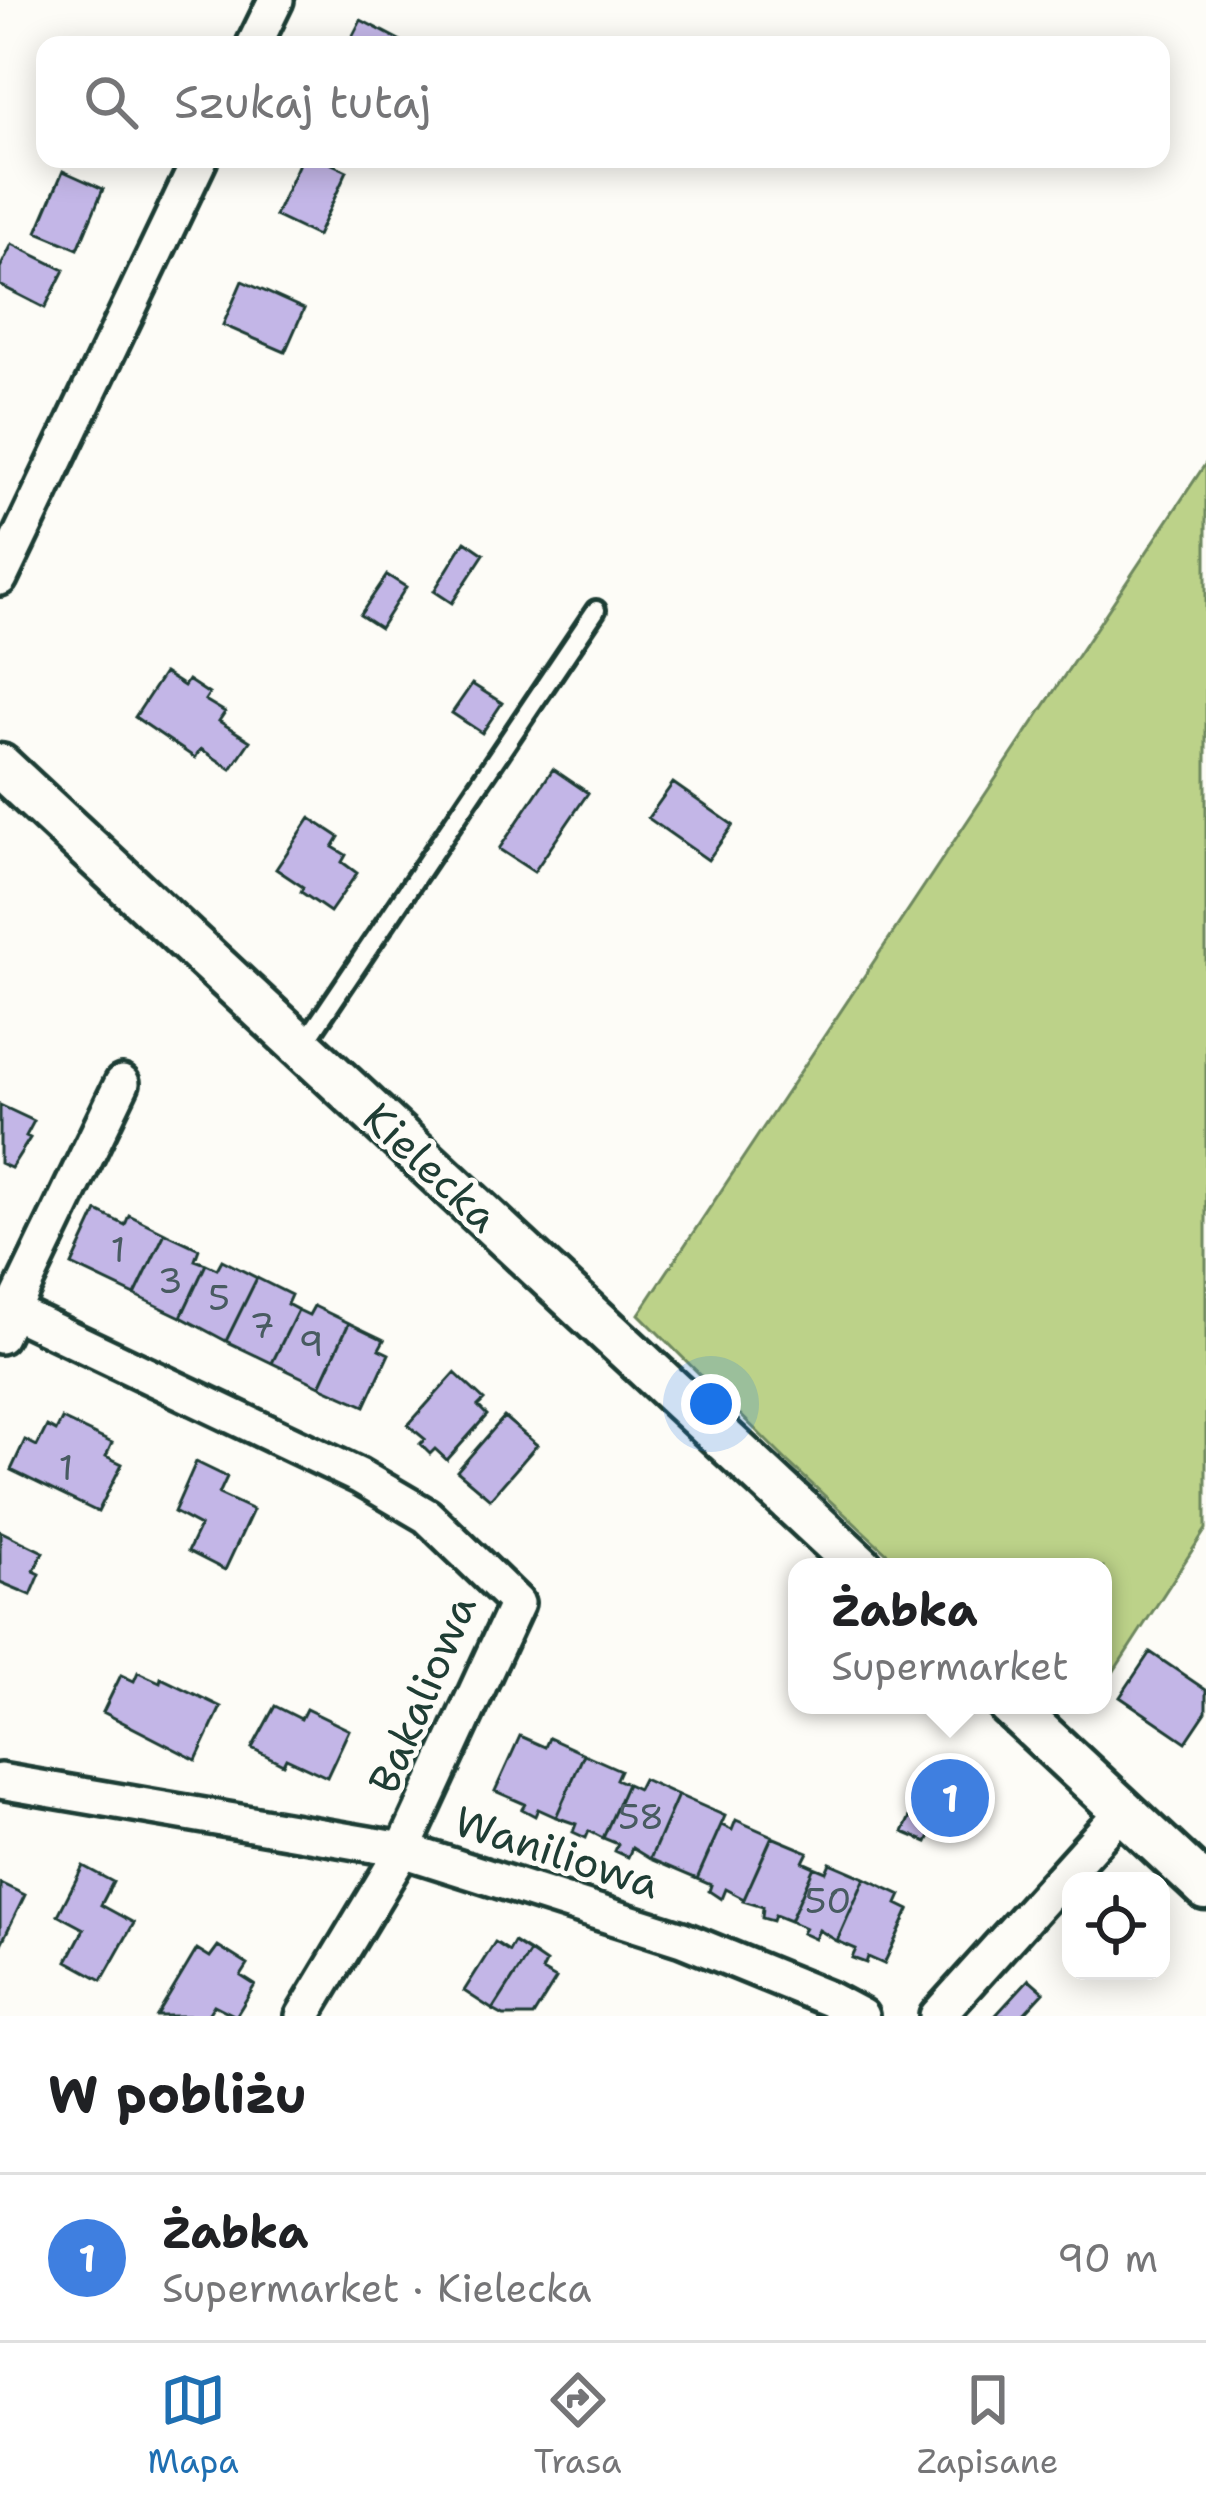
<!DOCTYPE html>
<html lang="pl">
<meta charset="utf-8">
<style>
body{margin:0;font-family:"Shantell Sans",sans-serif;background:#f2f2f2;color:#202124}
.controls{position:absolute;right:36px;bottom:36px;display:grid;overflow:hidden;border-radius:24px;box-shadow:0 6px 30px #0003}
.controls button{width:108px;height:108px;display:grid;place-items:center;padding:0;border:0;border-bottom:3px solid #e0e0e0;background:#fff;color:#202124;font:60px sans-serif}
.you{position:absolute;left:711px;top:1404px;width:42px;height:42px;margin:-30px;border:9px solid #fff;border-radius:50%;background:#1a73e8;box-shadow:0 0 0 18px #1a73e833}
.badge{display:grid;place-items:center;width:78px;height:78px;border-radius:50%;background:#1f6fb2;color:#fff;font-size:39px;font-weight:700}
.pin{position:absolute;translate:-50% -50%;border:6px solid #fff;box-shadow:0 3px 12px #0006}
.popup{position:absolute;left:788px;top:1558px;width:324px;height:156px;box-sizing:border-box;display:grid;place-content:center;border-radius:24px;background:#fff;filter:drop-shadow(0 3px 9px #0005);font-size:39px;white-space:nowrap;color:#757577}
.popup b{font-size:45px;color:#202124}
.popup::after{content:'';position:absolute;left:50%;top:100%;margin-left:-24px;border:24px solid transparent;border-top-color:#fff}
.list{margin:0;padding:0;list-style:none}
h2{display:flex;justify-content:space-between;align-items:center;height:156px;margin:0;padding:0 48px;font-size:51px}
h2 small{font-size:39px;font-weight:400;color:#757577}
.list li{display:grid;grid-template-columns:78px 1fr auto;gap:36px;align-items:center;box-sizing:border-box;height:168px;padding:0 48px;border-top:3px solid #e0e0e0}
.list b{display:block;font-size:45px;white-space:nowrap}
.list p{margin:0;font-size:39px;white-space:nowrap;color:#757577}
.list em{font-size:39px;font-style:normal;color:#757577}
.icon{flex:none;width:66px;height:66px;fill:none;stroke:currentColor;stroke-width:2;stroke-linecap:round;stroke-linejoin:round}
.map{position:relative;flex:none;width:1206px;height:2016px;overflow:hidden}
.search{position:absolute;background:#fff;box-shadow:0 6px 30px #0003;left:36px;right:36px;top:36px;height:132px;display:flex;align-items:center;gap:30px;box-sizing:border-box;padding:0 42px;border-radius:24px;color:#757577;font-size:45px}
.sheet{height:324px;background:#fff}
nav{display:flex;justify-content:space-around;align-items:center;box-sizing:border-box;height:168px;border-top:3px solid #e0e0e0;background:#fff;font-size:33px;color:#757577}
nav a{display:grid;justify-items:center;gap:6px}
nav .on{color:#1f6fb2}
.map>svg:first-child{display:block}
.green{fill:#bcd289;stroke:#6e885e;stroke-width:3}
.building{fill:#c3b6e7;stroke:#1f3d34;stroke-width:3}
.lines{fill:none;stroke-linecap:round;stroke-linejoin:round}
.service-casing{stroke:#1f3d34;stroke-width:26}
.minor-casing{stroke:#1f3d34;stroke-width:42}
.tertiary-casing{stroke:#1f3d34;stroke-width:51}
.service{stroke:#fdfcf7;stroke-width:16}
.minor{stroke:#fdfcf7;stroke-width:33}
.tertiary{stroke:#fdfcf7;stroke-width:42}
.labels{text-anchor:middle;stroke-width:10;stroke-linejoin:round;paint-order:stroke}
.number-label{font-size:36px;fill:#485b61}
.street-label{font-size:42px;fill:#1f3d34;stroke:#fdfcf7}
</style>
<div class="map">
<svg width="1206" height="2016" viewBox="0 0 1206 2016">
<rect width="100%" height="100%" fill="#fdfcf7"/>
<filter id="ink" filterUnits="userSpaceOnUse"><feTurbulence type="fractalNoise" baseFrequency=".00833" numOctaves="2"/><feDisplacementMap in="SourceGraphic" scale="24" xChannelSelector="R" yChannelSelector="G"/><feConvolveMatrix kernelMatrix="1 2 1 2 8 2 1 2 1" color-interpolation-filters="sRGB"/></filter>
<g filter="url(#ink)">
<path class="green" d="M1206 463V1529L1103 1688V1567H902L788 1462 639 1314Z"/>
<path class="building" d="M361 20 409 45H348Z
M301 159H321L347 171 317 236 275 216Z
M63 171 103 189 78 249 37 232Z
M12 244 64 270 45 308 0 285V268Z
M242 281 304 309 285 352 223 325Z
M465 541 484 554 452 603 434 591Z
M387 575 406 587 380 628 360 615Z
M164 673 184 686 188 680 209 694 205 700 225 712 219 721 250 741 231 769 201 749 195 758 135 717Z
M472 684 502 703 482 733 452 713Z
M553 769 588 793 534 872 499 849Z
M673 783 733 825 708 860 648 818Z
M310 818 339 837 333 847 346 855 342 862 357 873 330 912 301 892 303 887 276 869Z
M0 1105 34 1121 26 1136 30 1138 11 1168 0 1163Z
M97 1211 125 1225 129 1215 165 1233 135 1295 72 1265Z
M165 1233 199 1249 195 1260 206 1264 181 1317 135 1295Z
M222 1260 257 1278 226 1341 181 1317 206 1264 217 1269Z
M257 1278 291 1295 287 1304 298 1310 272 1363 226 1341Z
M314 1306 349 1323 320 1386 272 1363 298 1310 309 1315Z
M349 1323 384 1340 379 1349 389 1354 365 1406 320 1386Z
M455 1373 484 1400 478 1406 487 1415 447 1460 435 1449 430 1454 420 1444 425 1439 408 1425Z
M504 1417 537 1445 490 1499 457 1471Z
M62 1419 112 1443 106 1456 122 1464 98 1512 11 1470 25 1440 37 1446 47 1426 56 1431Z
M196 1462 227 1477 219 1494 253 1510 225 1570 188 1551 200 1526 174 1512Z
M0 1531 43 1552 34 1571 40 1574 31 1595 0 1582Z
M1150 1652 1206 1690V1712L1186 1742 1120 1697Z
M138 1672 160 1682 161 1678 221 1707 196 1760 103 1712 121 1675 134 1681Z
M275 1706 301 1719 306 1709 349 1730 327 1777 286 1758 283 1764 252 1748Z
M520 1736 545 1747 549 1738 584 1754 556 1817 538 1809 535 1816 522 1809 525 1804 495 1791Z
M584 1754 620 1770 616 1779 627 1784 603 1838 589 1831 586 1838 573 1832 576 1824 556 1817Z
M945 1765 990 1805 966 1831 942 1809 927 1842 903 1832 922 1790Z
M643 1779 678 1795 650 1859 632 1848 628 1857 615 1851 618 1844 603 1838 627 1784 638 1789Z
M678 1795 725 1816 697 1879 650 1859Z
M736 1820 772 1836 744 1899 725 1889 721 1899 709 1891 711 1885 697 1879 721 1825 732 1830Z
M772 1837 808 1852 803 1862 814 1867 790 1921 775 1915 773 1921 762 1918 763 1907 743 1901Z
M830 1863 865 1878 837 1941 819 1930 815 1939 802 1933 805 1928 790 1921 814 1867 826 1872Z
M83 1866 113 1882 101 1905 134 1923 102 1980 67 1961 84 1929 58 1915Z
M865 1878 901 1895 897 1904 909 1910 884 1964 868 1957 866 1963 852 1958 856 1949 837 1941Z
M0 1883 25 1895 0 1946Z
M495 1942 509 1951 514 1942 530 1952 493 2010 464 1991Z
M218 1946 248 1965 241 1976 255 1985 236 2016 214 2005 207 2016H157L197 1949 210 1957Z
M530 1952 546 1963 542 1971 556 1979 533 2016H504L493 2010Z
M1029 1979 1044 1992 1022 2016H995Z"/>
<g class="lines">
<defs>
<path id="service" d="M302 1047 596 610"/>
<path id="minor" d="M254 45 276 0
M0 578 200 159
M12 1311 359 1476 427 1516 517 1603 403 1850 303 2016
M0 1336 122 1083
M0 1781 403 1850 682 1939 829 1999 861 2016
M937 2016 1123 1810"/>
<path id="tertiary" d="M0 766 861 1567
M1010 1705 1206 1888"/>
</defs>
<use href="#service" class="service-casing"/>
<use href="#minor" class="minor-casing"/>
<use href="#tertiary" class="tertiary-casing"/>
<use href="#service" class="service"/>
<use href="#minor" class="minor"/>
<use href="#tertiary" class="tertiary"/>
</g>
</g>
<g class="labels">
<g class="number-label">
<text x="118" y="1262">1</text>
<text x="170" y="1293">3</text>
<text x="219" y="1310">5</text>
<text x="262" y="1338">7</text>
<text x="311" y="1356">9</text>
<text x="66" y="1480">1</text>
<text x="641" y="1829">58</text>
<text x="828" y="1913">50</text>
</g>
<g class="street-label">
<text transform="translate(431 1167) rotate(43)" y="15">Kielecka</text>
<text transform="translate(422 1694) rotate(-67)" y="15">Bakaliowa</text>
<text transform="translate(557 1852) rotate(18)" y="15">Waniliowa</text>
</g>
</g>
</svg>
<div class="controls">
<button><svg class="icon" aria-label="locate" viewBox="0 0 24 24"><circle cx="12" cy="12" r="6"/><path d="M12 2v4M12 18v4M2 12h4M18 12h4"/></svg></button>
</div>
<div class="you"></div>
<div class="pin badge" style="left:950px;top:1798px;background:#3f7fe0">1</div>
<div class="popup"><b>Żabka</b>Supermarket</div>
<div class="search"><svg class="icon" aria-label="search" viewBox="0 0 24 24"><circle cx="10" cy="10" r="6"/><path d="M15 15l6 6"/></svg>Szukaj tutaj</div>
</div>
<section class="sheet">
<h2>W pobliżu<small></small></h2>
<ul class="list">
<li><span class="badge" style="background:#3f7fe0">1</span><div><b>Żabka</b><p>Supermarket · Kielecka</p></div><em>90 m</em></li>
</ul>
</section>
<nav>
<a class="on"><svg class="icon" aria-label="map" viewBox="0 0 24 24"><path d="M3 6l6-2 6 2 6-2v14l-6 2-6-2-6 2zM9 4v14M15 6v14"/></svg>Mapa</a>
<a><svg class="icon" aria-label="directions" viewBox="0 0 24 24"><path d="M12 3l9 9-9 9-9-9zM9 14v-3h6M13 9l2 2-2 2"/></svg>Trasa</a>
<a><svg class="icon" aria-label="saved" viewBox="0 0 24 24"><path d="M7 4h10v16l-5-4-5 4z"/></svg>Zapisane</a>
</nav>
